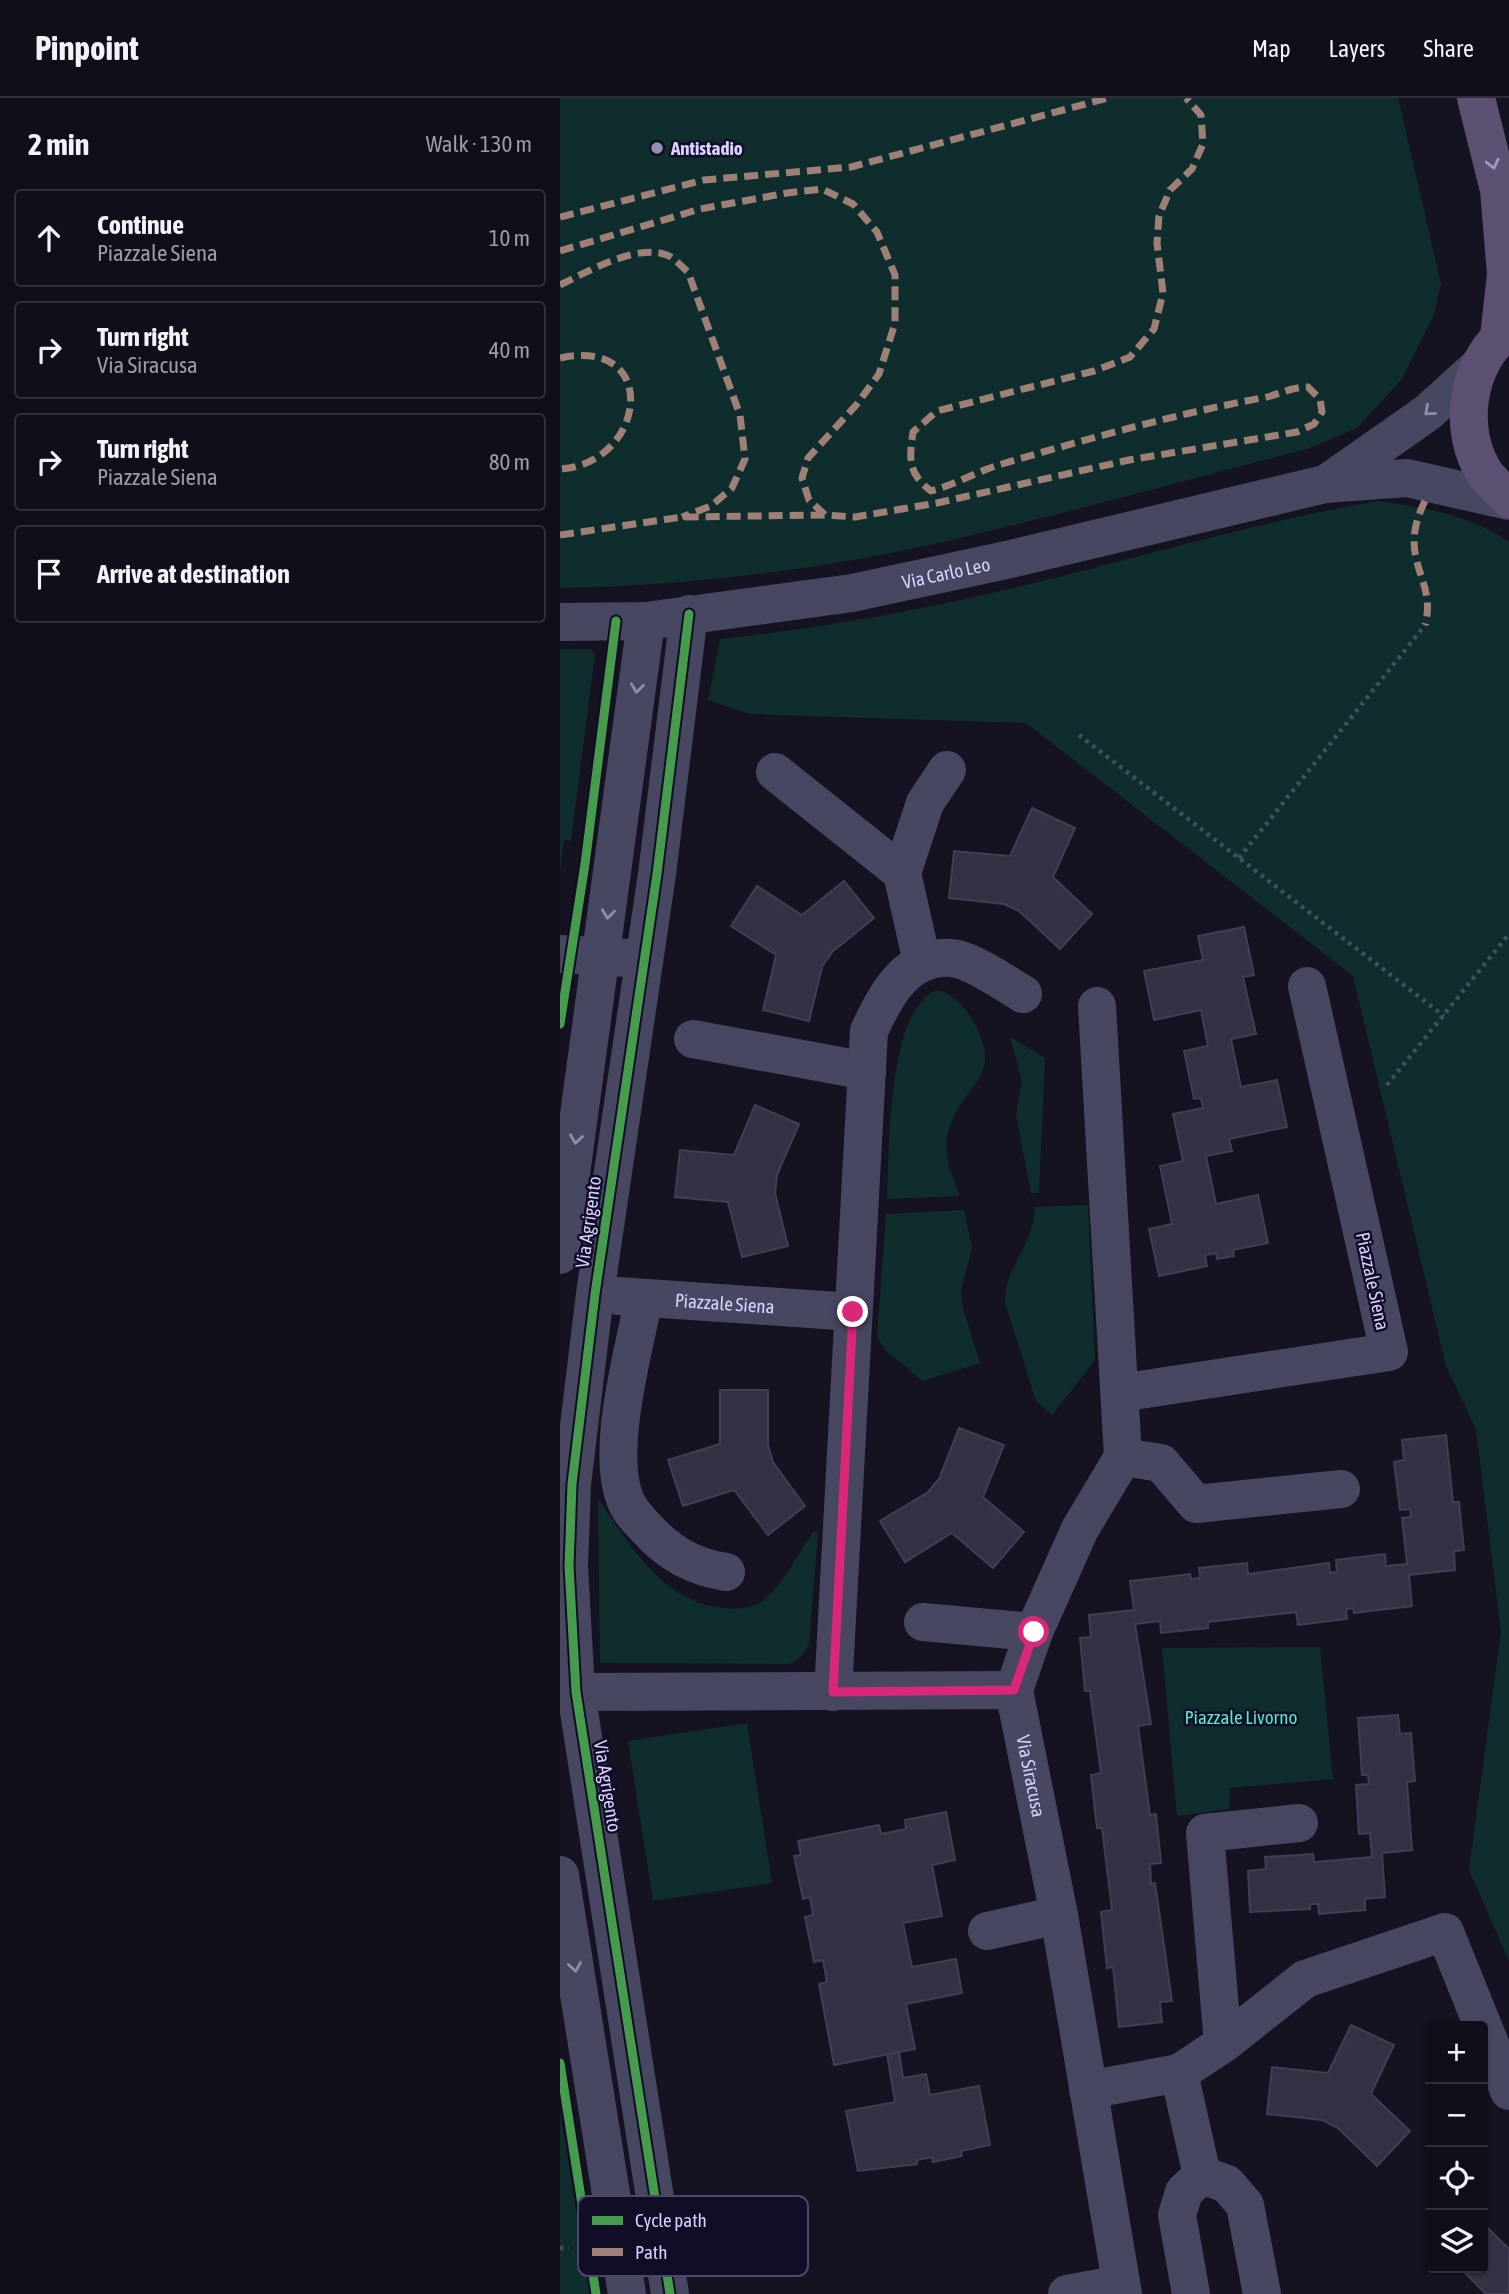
<!DOCTYPE html>
<meta charset="utf-8">
<style>
body{margin:0;font-family:"Asap Condensed",sans-serif;background:#191722;color:#f1f3f6}
.controls{position:absolute;right:21px;bottom:21px;display:grid;overflow:hidden;border-radius:7px;box-shadow:0 2px 5px #0004}
.controls button{width:63px;height:63px;display:grid;place-items:center;padding:0;border:0;border-bottom:2px solid #302e38;background:#100e19;color:#f1f3f6;font:35px sans-serif}
.stop{position:absolute;width:21px;height:21px;margin:-16px;border:5px solid #db2777;border-radius:50%;background:#fff}
.stop.end{background:#db2777;border-color:#fff;box-shadow:0 2px 7px #0008}
.list{margin:0;padding:0;list-style:none}
h2{display:flex;justify-content:space-between;align-items:center;height:91px;margin:0;padding:0 28px;font-size:30px}
h2 small{font-size:23px;font-weight:400;color:#9c9ca2}
.list li{display:grid;grid-template-columns:46px 1fr auto;gap:21px;align-items:center;box-sizing:border-box;height:98px;margin:0 14px 14px;padding:0 14px;border:2px solid #302e38;border-radius:7px}
.list b{display:block;font-size:26px;white-space:nowrap}
.list p{margin:0;font-size:23px;white-space:nowrap;color:#9c9ca2}
.list em{font-size:23px;font-style:normal;color:#9c9ca2}
.icon{flex:none;width:38px;height:38px;fill:none;stroke:currentColor;stroke-width:2;stroke-linecap:round;stroke-linejoin:round}
.map{position:relative;flex:none;width:949px;height:2196px;overflow:hidden}
header{display:flex;align-items:center;gap:42px;box-sizing:border-box;height:98px;padding:0 35px;background:#100e19;border-bottom:2px solid #302e38}
header strong{font-size:33px}
nav{display:flex;gap:38px;margin-inline-start:auto;font-size:24px}
main{display:flex}
aside{flex:1;background:#100e19}
.map>svg:first-child{display:block}
.green{fill:#102d2e}
.building{fill:#333143;stroke:#413d55;stroke-width:2}
.lines{fill:none;stroke-linecap:round;stroke-linejoin:round}
.path{stroke:#415061;stroke-width:4.5;stroke-dasharray:3.5 5;stroke-linecap:butt}
.minor{stroke:#474762;stroke-width:38}
.major{stroke:#5c5173;stroke-width:38}
.quiet{stroke:#9e8076;stroke-width:7;stroke-dasharray:14 7;stroke-linecap:butt}
.cycleway-casing{stroke:#110d27;stroke-width:13}
.cycleway{stroke:#469c4c;stroke-width:9}
.oneway{stroke:#a098c0}
.oneway2{stroke:#8f8cb0}
.route{stroke:#db2777;stroke-width:9}
.poi-dot{fill:#938fb1;stroke:#110d27;stroke-width:2.5}
.labels{text-anchor:middle;stroke-width:5;stroke-linejoin:round;paint-order:stroke}
.poi-label{font-size:19px;font-weight:bold;fill:#d7d2ff;stroke:#110d27;text-anchor:start}
.street-label{font-size:19px;fill:#d7d2ff;stroke:#110d27}
.park-label{font-size:19px;fill:#52ebc3;stroke:#110d27}
.key{fill:#110d27;stroke:#4c4868;stroke-width:2}
.key-label{font-size:19px;fill:#d7d2ff}
</style>
<header>
<strong>Pinpoint</strong>
<nav><a>Map</a><a>Layers</a><a>Share</a></nav>
</header>
<main>
<aside>
<h2>2 min<small>Walk · 130 m</small></h2>
<ul class="list">
<li><svg class="icon" aria-label="ahead" viewBox="0 0 24 24"><path d="M12 20V5M6 11l6-6 6 6"/></svg><div><b>Continue</b><p>Piazzale Siena</p></div><em>10 m</em></li>
<li><svg class="icon" aria-label="right" viewBox="0 0 24 24"><path d="M7 20v-9h11M14 6l5 5-5 5"/></svg><div><b>Turn right</b><p>Via Siracusa</p></div><em>40 m</em></li>
<li><svg class="icon" aria-label="right" viewBox="0 0 24 24"><path d="M7 20v-9h11M14 6l5 5-5 5"/></svg><div><b>Turn right</b><p>Piazzale Siena</p></div><em>80 m</em></li>
<li><svg class="icon" aria-label="arrive" viewBox="0 0 24 24"><path d="M6 21V4h12l-3 4 3 4H6"/></svg><div><b>Arrive at destination</b></div></li>
</ul>
</aside>
<div class="map">
<svg width="949" height="2196" viewBox="0 0 949 2196">
<rect width="100%" height="100%" fill="#151321"/>
<path class="green" d="M0 0H838L881 186 873 219 842 281 797 330 747 351C626 382 505 416 383 444 259 472 127 488 0 490Z
M818 403C865 409 909 417 949 444V1863L909 1772 941 1534 916 1331 886 1268 793 878 466 625 189 616 148 602 160 541C260 530 359 513 457 489 577 460 696 424 818 403Z
M0 551H30L35 556 11 743 4 742 0 773Z
M377 892C391 895 402 906 410 918 449 983 402 981 388 1035 382 1057 393 1078 400 1098L327 1101C330 1053 326 912 377 892Z
M450 939 485 960 479 1095H471L456 1017 462 982Z
M528 1107 535 1262 492 1317 476 1303 445 1205C445 1165 473 1152 475 1109Z
M404 1112 412 1150 401 1192 402 1207 420 1265 363 1283 325 1252 317 1238 326 1116Z
M38 1401C70 1446 103 1506 165 1510 175 1511 187 1511 197 1506 217 1497 240 1453 253 1434H258L249 1547 241 1559 230 1566 40 1565Z
M760 1549 773 1681 670 1690 669 1711 617 1718 602 1550Z
M187 1625 212 1785 93 1803 68 1643Z
M0 2013 30 2196H0Z"/>
<path class="building" d="M472 710 515 730 493 779 532 816 500 851 459 813 444 806 389 800 394 753 450 758Z
M284 783 314 820 272 854 262 869 249 923 203 912 216 857 171 828 197 788 242 817Z
M684 829 694 877 683 879 696 936 671 941 681 989 717 982 727 1029 669 1041 672 1053 646 1058 656 1106 698 1097 708 1145 673 1152 674 1158 657 1161 656 1155 645 1157 647 1168 599 1178 589 1131 612 1126 600 1068 623 1063 613 1016 643 1010 641 1000 634 1001 624 953 648 948 641 912 594 922 584 873 643 862 638 838Z
M195 1007 239 1026 217 1077 215 1095 228 1148 182 1159 168 1104 115 1099 120 1052 174 1057Z
M160 1292H208V1347L213 1364 245 1408 208 1437 174 1392 123 1408 108 1362 160 1346Z
M399 1330 444 1347 423 1399 464 1434 433 1470 392 1435 345 1464 320 1423 368 1394 379 1381Z
M886 1337 893 1404H899L904 1452 894 1453 895 1472 849 1477 852 1508 794 1515 793 1510 786 1511 787 1521 738 1527 736 1514 648 1524V1530L601 1535 600 1523 575 1526 591 1626 578 1628 590 1717 596 1716 601 1765 590 1766 591 1786 595 1785 612 1903 600 1904 602 1924 559 1929 553 1869 547 1870 541 1814 552 1812 542 1730H537L531 1677 541 1675 530 1593H525L520 1540 531 1539 529 1517 574 1512 570 1483 630 1476 631 1481 640 1480 639 1470 687 1465 688 1476 769 1465 770 1475 777 1474 776 1462 825 1456 826 1468 847 1466 842 1420 851 1419 850 1411 840 1412 834 1364 844 1362 842 1342Z
M838 1617 840 1636 851 1635 855 1683 847 1684 852 1752 822 1755 825 1799 805 1801V1812L759 1816 758 1806H750V1811L690 1814 688 1773 706 1771 705 1759 753 1756 754 1764 812 1759 810 1735 799 1736 796 1687 809 1686 808 1677H802L798 1620Z
M386 1714 395 1762 372 1767 382 1818 343 1825 352 1869 396 1861 402 1895 346 1906 355 1951 274 1967 259 1886 267 1884 263 1862 254 1864 245 1819 253 1817 250 1799 243 1801 234 1758 241 1757 238 1743 319 1727 321 1736 346 1731 345 1722Z
M791 1927 834 1947 811 1996 850 2033 817 2068 778 2030 762 2022 707 2016 712 1969 768 1975Z
M339 1954 343 1980 366 1976 370 1997 419 1988 430 2047 401 2053 402 2058 373 2064 372 2059 357 2062V2066L298 2073 286 2013 335 2004 327 1956Z
M926 2128 949 2151V2196H926L900 2170H923V2131Z"/>
<g class="lines">
<path class="path" d="M519 637 884 918
M679 760 865 527
M827 987 949 836
M0 2150H9"/>
<g class="minor">
<path d="M767 385 867 315 920 267"/>
<path id="s1" d="M0 524 86 523 292 495 451 461 765 386 847 380 949 403"/>
<path d="M215 674 342 775 362 864"/>
<path d="M342 775 365 705 387 672"/>
<path d="M0 856 68 860"/>
<path d="M133 941 307 973"/>
<path d="M0 1157 86 523"/>
<path id="s2" d="M58 1198 293 1214"/>
<path d="M84 1200C74 1252 41 1365 70 1411 75 1419 82 1425 88 1432 110 1456 134 1469 166 1474"/>
<path d="M560 1295 829 1254 747 888"/>
<path d="M563 1359 601 1365 636 1406 781 1391"/>
<path d="M363 1524 474 1534"/>
<path id="s3" d="M0 1591 16 1594 454 1592 499 1817 563 2196"/>
<path d="M454 1592 474 1534 520 1431 563 1359 537 908"/>
<path d="M273 1594 309 933C325 898 346 857 391 860 411 861 446 886 463 896"/>
<path d="M0 1777 67 2196"/>
<path d="M427 1833 499 1817"/>
<path d="M663 1946 645 1735 739 1725"/>
<path d="M619 1975 642 2077"/>
<path d="M528 1992 619 1975 663 1946 745 1881 885 1834 949 1993"/>
<path d="M110 2196 16 1594 9 1468 12 1386 35 1196 97 776 129 516"/>
<path d="M507 2196 561 2186"/>
<path d="M631 2196 617 2117 624 2094 642 2077 667 2086 685 2107 702 2196"/>
</g>
<path class="major" d="M916 0 939 92 946 176 939 239
M949 232C906 263 896 333 926 377 932 385 942 393 949 401"/>
<path class="quiet" d="M0 119 144 82 291 69 548 0
M0 153 140 111 227 95 262 91 293 106 317 134 335 177V225L319 276 297 306 248 360 242 380 249 402 265 417 295 419 377 405 569 362 737 334 754 326 762 314 760 301 748 289C730 289 719 297 702 300 615 316 527 341 442 366 418 373 396 386 371 393 348 375 349 362 353 334L377 313 534 273 570 259 594 231 603 195 597 145 599 118 610 92 632 71 643 46 641 17 626 0
M0 187C27 174 82 142 111 159 117 163 123 170 128 174L180 317 185 361 172 390 151 408 122 419
M0 260C102 238 86 366 0 371
M865 403C835 463 878 480 865 527
M0 437 122 419 265 417"/>
<defs>
<path id="cycleway" d="M0 926 25 766 56 523
M0 1965 36 2196
M110 2196 16 1594 9 1468 12 1386 35 1196 97 776 129 516"/>
</defs>
<use href="#cycleway" class="cycleway-casing"/>
<use href="#cycleway" class="cycleway"/>
</g>
<defs><path id="oneway-chevron" d="M-2-3.5L2.5 0L-2 3.5" fill="none" stroke-width="1.6" stroke-linecap="round" stroke-linejoin="round" transform="scale(1.75)"/></defs>
<use class="oneway" href="#oneway-chevron" transform="translate(933 66) rotate(76)"/>
<g class="oneway2">
<use href="#oneway-chevron" transform="translate(869 313) rotate(139)"/>
<use href="#oneway-chevron" transform="translate(77 590) rotate(97)"/>
<use href="#oneway-chevron" transform="translate(48 816) rotate(97)"/>
<use href="#oneway-chevron" transform="translate(16 1041) rotate(98)"/>
<use href="#oneway-chevron" transform="translate(15 1869) rotate(81)"/>
</g>
<g class="lines">
<path class="route" d="M293 1214 273 1594 454 1592 474 1534"/>
</g>
<circle class="poi-dot" cx="97" cy="50" r="7"/>
<g class="labels">
<g class="poi-label">
<text x="111" y="57">Antistadio</text>
</g>
<g class="street-label">
<text dy="7" stroke="none"><textPath href="#s1" startOffset="390">Via Carlo Leo</textPath></text>
<text transform="translate(28 1124) rotate(-82)" y="7">Via Agrigento</text>
<text transform="translate(813 1183) rotate(78)" y="7">Piazzale Siena</text>
<text dy="7" stroke="none"><textPath href="#s2" startOffset="107">Piazzale Siena</textPath></text>
<text dy="7" stroke="none"><textPath href="#s3" startOffset="542">Via Siracusa</textPath></text>
<text transform="translate(48 1688) rotate(81)" y="7">Via Agrigento</text>
</g>
<g class="park-label">
<text x="681" y="1626">Piazzale Livorno</text>
</g>
</g>
<rect x="18" y="2098" width="230" height="80" rx="10" class="key"/>
<rect x="32" y="2118" width="31" height="9" fill="#469c4c"/>
<rect x="32" y="2150" width="31" height="8" fill="#9e8076"/>
<g class="key-label">
<text x="75" y="2129">Cycle path</text>
<text x="75" y="2161">Path</text>
</g>
</svg>
<div class="controls">
<button>+</button>
<button>−</button>
<button><svg class="icon" aria-label="locate" viewBox="0 0 24 24"><circle cx="12" cy="12" r="6"/><path d="M12 2v4M12 18v4M2 12h4M18 12h4"/></svg></button>
<button><svg class="icon" aria-label="layers" viewBox="0 0 24 24"><path d="M12 4l9 5-9 5-9-5zM3 14l9 5 9-5"/></svg></button>
</div>
<div class="stop" style="left:474px;top:1534px"></div>
<div class="stop end" style="left:293px;top:1214px"></div>
</div>
</main>
